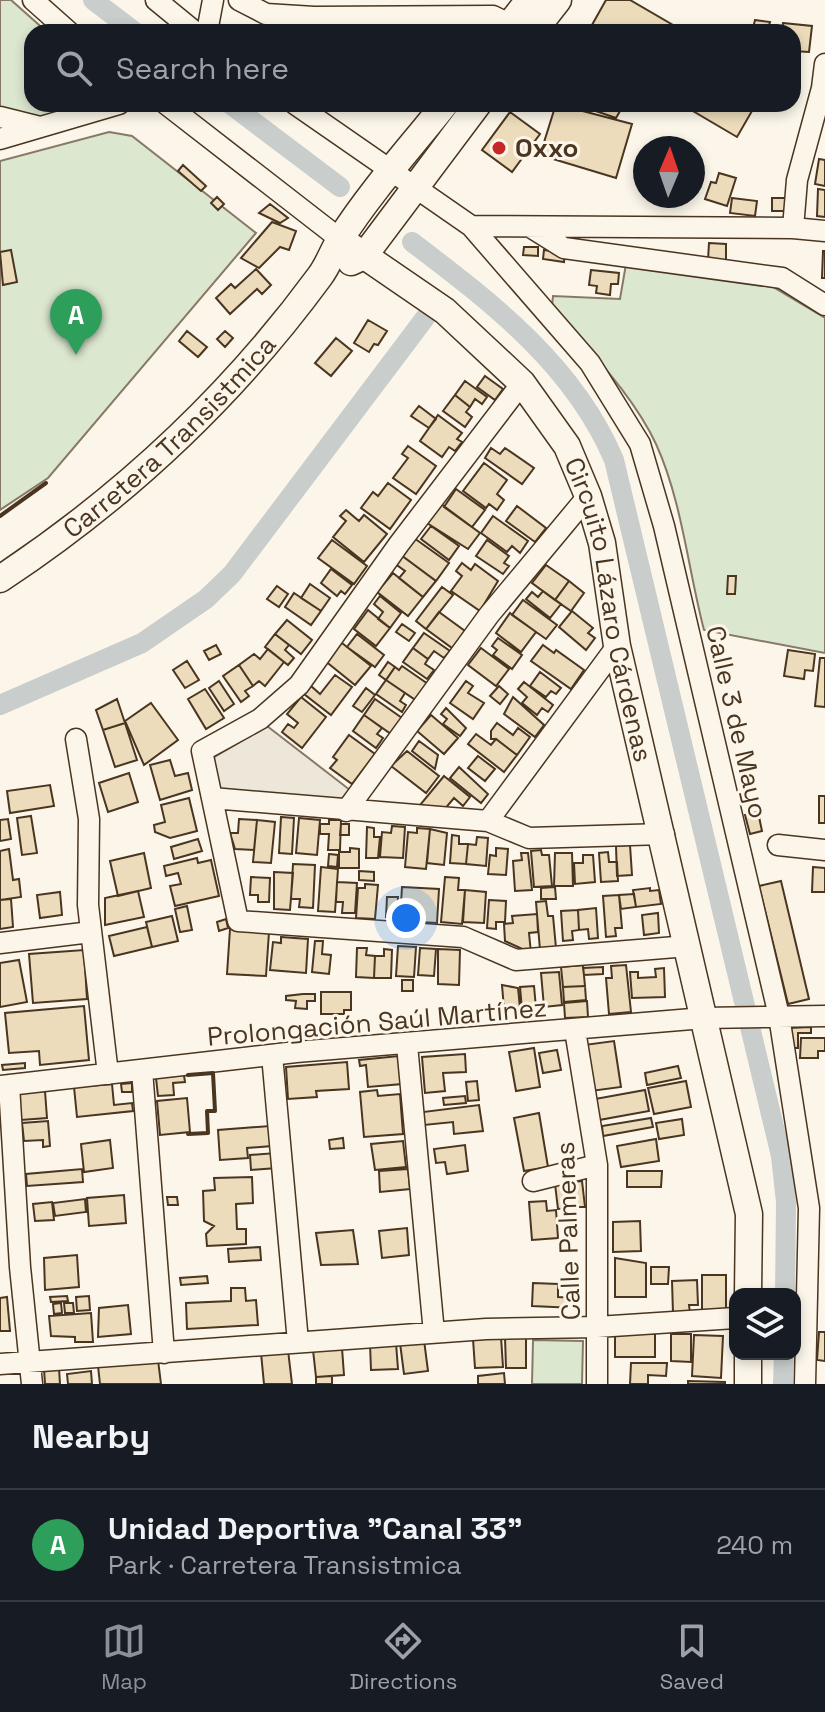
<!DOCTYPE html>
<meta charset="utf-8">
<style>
body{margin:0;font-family:"Space Grotesk",sans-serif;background:#242831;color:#f1f3f6}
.controls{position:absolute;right:24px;bottom:24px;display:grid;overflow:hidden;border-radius:16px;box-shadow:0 4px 12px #0003}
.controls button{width:72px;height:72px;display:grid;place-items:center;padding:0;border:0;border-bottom:2px solid #363941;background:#171b24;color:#f1f3f6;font:40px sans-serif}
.compass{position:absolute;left:633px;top:136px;width:72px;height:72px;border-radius:50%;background:#171b24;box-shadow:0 4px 12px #0003;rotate:2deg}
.you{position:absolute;left:406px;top:918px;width:28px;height:28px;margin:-20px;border:6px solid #fff;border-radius:50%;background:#1a73e8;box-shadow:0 0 0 12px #1a73e833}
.badge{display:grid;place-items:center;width:52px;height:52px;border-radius:50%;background:#8c9099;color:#fff;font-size:26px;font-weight:700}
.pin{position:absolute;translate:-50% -66px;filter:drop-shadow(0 2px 4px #0008)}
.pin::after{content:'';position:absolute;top:42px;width:28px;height:24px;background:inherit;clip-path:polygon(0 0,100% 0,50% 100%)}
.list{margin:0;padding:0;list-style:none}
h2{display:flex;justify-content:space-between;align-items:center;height:104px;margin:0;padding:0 32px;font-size:34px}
h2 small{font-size:26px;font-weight:400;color:#9ea1a6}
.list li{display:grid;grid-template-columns:52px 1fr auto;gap:24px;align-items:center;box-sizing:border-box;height:112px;padding:0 32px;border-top:2px solid #363941}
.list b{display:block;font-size:30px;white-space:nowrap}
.list p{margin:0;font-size:26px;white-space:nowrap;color:#9ea1a6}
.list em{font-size:26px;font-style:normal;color:#9ea1a6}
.icon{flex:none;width:44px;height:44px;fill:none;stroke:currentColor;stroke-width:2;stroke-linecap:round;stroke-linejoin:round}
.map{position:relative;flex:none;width:825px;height:1384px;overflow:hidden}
.search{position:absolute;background:#171b24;box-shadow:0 4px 12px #0003;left:24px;right:24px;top:24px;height:88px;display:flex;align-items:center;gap:20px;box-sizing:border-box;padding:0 28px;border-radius:24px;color:#9ea1a6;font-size:30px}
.sheet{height:216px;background:#171b24}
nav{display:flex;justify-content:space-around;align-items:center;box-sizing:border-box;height:112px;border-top:2px solid #363941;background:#171b24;font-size:22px;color:#9ea1a6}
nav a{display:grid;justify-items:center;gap:4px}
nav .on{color:#8c9099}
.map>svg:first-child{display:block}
.green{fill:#dce7d0;stroke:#887966;stroke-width:2}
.parking{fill:#ede7d9;stroke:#887966;stroke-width:2}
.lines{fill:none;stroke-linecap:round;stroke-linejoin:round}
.canal{stroke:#c9cecd;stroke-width:20}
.building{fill:#ecdcbc;stroke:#4a3520;stroke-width:2}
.minor-casing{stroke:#4a3520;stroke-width:23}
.major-casing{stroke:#4a3520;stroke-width:29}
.minor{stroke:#fbf6e9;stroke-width:20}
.major{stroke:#fbf6e9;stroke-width:26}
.wall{stroke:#4a3520;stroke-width:4}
.poi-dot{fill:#c62828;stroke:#fbf6e9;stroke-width:3}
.labels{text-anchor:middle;stroke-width:6;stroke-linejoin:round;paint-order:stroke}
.poi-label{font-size:26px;font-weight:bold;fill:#4a3520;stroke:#fbf6e9;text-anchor:start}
.street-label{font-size:26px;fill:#4a3520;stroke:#fbf6e9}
</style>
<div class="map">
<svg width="825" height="1384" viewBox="0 0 825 1384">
<rect width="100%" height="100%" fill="#fbf6e9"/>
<path class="green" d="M0 0H11L47 32H32V104H54V118L0 138Z
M109 132 132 136 256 233 48 478 0 510V161Z
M626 264 773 287 825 318V653L704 630C688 569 682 501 656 444 632 393 587 349 552 306L553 296 620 299Z
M533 1340 583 1341 582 1384H532Z"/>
<path class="parking" d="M267 726 350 790 338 803 220 793 211 759Z"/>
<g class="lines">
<path class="canal" d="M93 0 135 32
M230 104 340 187
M412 242C492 303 574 365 614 460L781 1156 786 1202 785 1294
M0 705 142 643 206 599 232 574 425 318
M783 1384 784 1354"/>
</g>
<path class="building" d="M606 0H630L685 32H588Z
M755 20 770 22 767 32H752Z
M783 23 812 26 809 52 793 51V32H782Z
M556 104 632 124 616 178 540 155Z
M586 104H624L616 118 584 107Z
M681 104H756L737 137Z
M510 112 540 134 512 172 482 150Z
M819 159 825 160V186L815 184Z
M183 165 206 186 201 191 178 171Z
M719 173 736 178 727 206 705 199 711 182 716 183Z
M818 189 825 190V217L817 216Z
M217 197 224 204 218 210 211 203Z
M732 198 757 201 755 216 730 213Z
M772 198H787V211H772Z
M270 204 288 218 280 223 259 213Z
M272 222 296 231 289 250 280 247 259 268 241 258Z
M709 243 726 244V261L708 260Z
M524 247H538V256L523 255Z
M11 250 17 282 3 285 0 252Z
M544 250 565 253 564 262 543 259Z
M823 251H825V278H822Z
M256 269 271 285 262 294 257 289 230 314 216 298 231 284 235 288Z
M591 270 619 273 618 284H611L610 295 596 293 597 286 589 285Z
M368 320 387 331 378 345 374 344 369 352 354 343Z
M187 331 207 347 198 357 179 341Z
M225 331 233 338 225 347 217 339Z
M336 338 352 351 331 376 315 363Z
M485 376 503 389 495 400 477 387Z
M465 381 487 397 482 404 475 399 470 407 455 395Z
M455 395 470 407 466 412 472 417 465 427 443 411Z
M419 406 436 419 429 428 411 416Z
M438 415 462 433 457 439 462 442 455 451 449 447 442 457 420 441Z
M408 446 436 466 416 494 393 478 408 458 402 454Z
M491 448 500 454 505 448 534 468 522 484 485 458Z
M484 463 507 480 497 494 504 500 497 510 489 504 486 508 463 491Z
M388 483 411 500 390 529 361 508 373 492 378 496Z
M456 489 485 510 472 527 444 507Z
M441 504 480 533 468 549 427 523Z
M517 506 546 528 535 542 506 521Z
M346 510 359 521 364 515 387 534 364 562 333 537 346 521 340 516Z
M493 516 528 541 520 553 512 546 507 552 481 533Z
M431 526 459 546 449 560 421 539Z
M414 538 449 563 436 581 401 555Z
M332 540 367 566 354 584 318 558Z
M487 540 509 556 504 563 509 566 503 574 476 556Z
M401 555 436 581 423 597 399 578 405 571 394 563Z
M462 563 471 570 475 564 498 581 480 611 451 591 462 576 456 571Z
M546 565 569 581 555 600 532 583Z
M331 569 352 585 345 594 341 591 337 596 321 583Z
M393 573 423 597 408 616 377 592Z
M728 576H736L735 594H727Z
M569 581 584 593 571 611 555 600Z
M310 584 330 598 321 611 301 598Z
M277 586 288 594 279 607 267 599Z
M442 587 453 595 426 629 416 621Z
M543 591 561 604 550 618 526 599 532 592 538 597Z
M294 593 321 611 311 625 285 607Z
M380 596 401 613 390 628 378 619 383 612 374 604Z
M523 600 557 625 546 639 512 615Z
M368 610 390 628 376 646 354 629Z
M572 611 593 628 588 633 595 638 586 650 559 627Z
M439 612 465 631 452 648 426 629Z
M510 613 536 632 521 652 496 633Z
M287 620 312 640 301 654 275 634Z
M402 624 415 633 409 641 396 632Z
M424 633 450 651 444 658 434 651 428 659 413 648Z
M275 634 289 645 285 650 294 658 288 665 265 647Z
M357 634 384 655 375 667 347 647Z
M498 638 522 655 512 669 493 655 497 650 492 646Z
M342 643 371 666 355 685 324 660Z
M216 645 221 654 209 660 204 651Z
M543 645 554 653 556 650 584 670 571 689 531 661Z
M413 648 428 659 425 664 434 670 427 679 403 662Z
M481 648 509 669 496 686 468 665Z
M268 649 284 662 265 686 259 681 253 686 239 665 254 654 260 659Z
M788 650 815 654 813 671 805 670 804 679 784 676Z
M820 658H825V707L815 706Z
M187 661 199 680 185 688 173 670Z
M388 662 395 667 386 680 379 675Z
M239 665 253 686 245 691 249 696 241 702 223 676Z
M402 666 428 684 417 701 386 680 395 667 399 670Z
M540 672 561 688 556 694 551 691 546 697 530 686Z
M335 675 352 687 331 715 304 694 311 686 320 694Z
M386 680 405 693 400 701 406 705 402 712 376 694Z
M219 681 234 704 224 711 209 688Z
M466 681 473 686 468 693 484 703 473 719 450 703Z
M524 682 553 705 548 712 542 708 537 715 522 703 527 697 518 689Z
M499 686 508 694 500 704 490 696Z
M366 688 375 695 362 712 353 706Z
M205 689 224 718 206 729 188 699Z
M301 697 326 717 302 748 282 732 288 724 294 728 298 723 287 714Z
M513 697 544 725 535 737 504 714Z
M117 699 125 723 103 730 96 710Z
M375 699 402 718 391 734 364 715Z
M151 703 178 740 144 765 125 721Z
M446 708 466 728 460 736 443 724 447 719 441 714Z
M364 715 382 728 377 734 383 738 376 748 353 731Z
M431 715 458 738 444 754 417 731Z
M125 723 137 760 115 767 103 730Z
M497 723 513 735 518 728 530 737 517 755 496 739H491V731Z
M476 734 491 745 496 739 517 755 504 772 468 744Z
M349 735 375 754 352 784 330 768 337 760 333 757Z
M419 741 438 755 435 769 412 751Z
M407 751 439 776 426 793 391 766Z
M478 756 495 769 485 781 468 768Z
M170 760 175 776 188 773 192 790 160 800 150 765Z
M459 767 488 794 481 803 450 778Z
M129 773 138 802 108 812 99 783Z
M444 776 470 797 463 806 454 798 444 810 420 805Z
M50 785 54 806 10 813 7 791Z
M819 796H825V823H819Z
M189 798 197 831 170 838 155 832 154 825 165 822 161 805Z
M758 812 762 831 750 834 745 815Z
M31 816 37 853 22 855 17 818Z
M281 817 294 818 292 854 279 853Z
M299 818 320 820 317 855 296 853Z
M8 819 11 839 0 841V820Z
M239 819 257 820 254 850 235 849 230 833H238Z
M257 820 275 822 271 863 253 862Z
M329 820H341L340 850H328L329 834H320V824H329Z
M341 824H349V835H340Z
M392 826 405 827 403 858 380 857 382 832 391 833Z
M367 827 374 828V837H380L378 858H366Z
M417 828 430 829 426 869 405 867 408 832 417 833Z
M430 829 447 833 444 865 427 863Z
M452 835 459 836V844H468L466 864 450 863Z
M477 837 488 838 486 866 466 864 468 844 476 845Z
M198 839 202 851 174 859 171 847Z
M630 845 632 875 617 876 616 846Z
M350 848 359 849V868H339V852H350Z
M496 848 508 849 506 875 488 874 490 855 496 856Z
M9 849 13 880 19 879 21 897 0 900V851Z
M541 850 542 855H549L552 886 534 887 531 851Z
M608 852 609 862H617L618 881 601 882 599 853Z
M144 853 151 888 118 896 110 861Z
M521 853H528L532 890 515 891 513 861 522 860Z
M555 853H572L573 886H554Z
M329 854 338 855 337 867 328 866Z
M583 855H593L595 882 575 884 574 863H583Z
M197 858 198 863 211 860 219 896 175 906 170 886 181 884 178 873 166 876 164 866Z
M293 864 315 865 313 908 299 907 300 899H291Z
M321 867 338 869 335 912 318 911Z
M813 867 825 868V892H812Z
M359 871 374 872V881L359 880Z
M274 872 293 873 290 910 274 909Z
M251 877 270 878 269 902H258V895H250Z
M445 877 459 878 458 890H465L462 924 441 922Z
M781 881 809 999 788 1004 759 886Z
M337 882 357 883 355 913H342L343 902H336Z
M365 884 378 885 375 919 356 918 358 888H365Z
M402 887 439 889 437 923 400 921Z
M555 887 556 899H541V888Z
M650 888V891L659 890 661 904 636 907 633 890Z
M465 890 486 892 484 923 463 922Z
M138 891 144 917 105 925V898Z
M60 892 62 915 40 918 37 895Z
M634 894 636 907 621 909 619 895Z
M619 895 622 928H615L616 936 606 937 603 896Z
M387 897H398L397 917H386Z
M11 899 13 927 0 929V900Z
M489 900 506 901 505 922H496V929L487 928Z
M546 901 548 916H553L556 948 540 950 536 902Z
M187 906 192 930 180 932 175 909Z
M596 908 598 938 589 939 588 929 579 930 578 910Z
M578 910 579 930 572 931 573 940 563 941 561 911Z
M658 913 659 933 644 935 642 915Z
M537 914 538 932 529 933 531 953 505 941 504 924 513 923 512 916Z
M172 916 178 941 152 947 146 922Z
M226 919 228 928 219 931 217 922Z
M147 927 152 947 114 956 109 936Z
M230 929 269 932 266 976 227 974Z
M281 937 308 939 306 973 270 970 273 942 281 943Z
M315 941H323L322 954 331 955 329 974 312 972Z
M398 946 416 947 414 977 396 976Z
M357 948H367L366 955 375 956 374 978 356 977Z
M420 948 436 949 434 976 418 975Z
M384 949 392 950 391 978H374L375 956H384Z
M438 949 460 950 459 985 438 984Z
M84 950 87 999 33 1003 29 954Z
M19 960 27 1002 0 1007V963Z
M583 965 585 986 563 987 561 967Z
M626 965 631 1012 609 1014 606 978H612L611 966Z
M603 967V974L584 975 583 968Z
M664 968 665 997 632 998 630 972H638V978L656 977 655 969Z
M559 972 562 1005 544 1007 541 973Z
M402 980H413V991H402Z
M502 985 518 988 520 1008 504 1009Z
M534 986 536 1008 522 1009 520 987Z
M585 986 586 1000 564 1002 563 987Z
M321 992H351V1010H344V1014H321Z
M303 994H315V1001H307V1009L295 1008 296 1001 286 1000V996Z
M587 1001 588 1017 565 1018 564 1003Z
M84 1006 89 1060 40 1065 39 1051 9 1053 5 1013Z
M811 1027V1033H798V1048H788V1028Z
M801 1038H825V1051H818V1058H800Z
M614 1041 621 1087 591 1091 584 1045Z
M534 1048 540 1087 516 1091 509 1052Z
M557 1050 561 1070 543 1073 539 1053Z
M465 1054 466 1072 443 1073 445 1091 425 1093 422 1057Z
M399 1056 402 1084 368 1087 366 1065 360 1066 359 1060Z
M347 1062 349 1089 316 1091 317 1097 288 1099 286 1067Z
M25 1063V1068L3 1070 2 1065Z
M678 1066 681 1078 647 1085 645 1073Z
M184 1075 185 1082 173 1083 174 1095 158 1096 156 1078Z
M477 1081 479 1100 468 1101 466 1082Z
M686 1081 691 1107 654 1114 648 1088Z
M132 1083V1092H122L121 1084Z
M112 1084 114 1105 132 1103 133 1111 77 1117 74 1087Z
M377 1090 378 1096 400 1094 403 1134 364 1137 360 1092Z
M645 1090 649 1111 599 1120 595 1099Z
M45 1091 47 1118 21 1120 19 1093Z
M465 1096 466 1103 444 1105 443 1098Z
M187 1098 190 1132 160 1135 157 1101Z
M479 1105 483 1131 454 1134 453 1122 424 1125 423 1112Z
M539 1113 548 1167 524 1171 514 1118Z
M651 1118 653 1127 603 1136 602 1126Z
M682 1119 684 1135 659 1139 656 1123Z
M48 1121 50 1146 43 1147V1140L24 1141 22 1123Z
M270 1126 272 1146 247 1148 248 1158 220 1160 218 1130Z
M343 1138 344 1148 330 1149 329 1140Z
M656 1139 659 1161 621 1167 617 1146Z
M110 1140 113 1168 84 1172 81 1144Z
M403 1141 406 1167 375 1170 371 1144Z
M465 1145 468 1171 447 1174 445 1162 436 1163 434 1149Z
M276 1153 277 1168 251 1170 250 1155Z
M82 1169 83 1182 27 1186 26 1174Z
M408 1169 410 1189 380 1192 379 1171Z
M627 1171H662L661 1187H627Z
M252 1177 253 1203 236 1204 237 1229H246V1244L207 1246 206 1234 214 1226 204 1221 203 1191 215 1190 214 1178Z
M582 1181 585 1207H576V1214H567V1208L558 1209 555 1184Z
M124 1195 126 1223 89 1226 87 1198Z
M167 1197H177L178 1205H168Z
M85 1199 86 1212 55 1216 53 1203Z
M546 1201 547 1211 556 1210 558 1238 532 1240 529 1202Z
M52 1202 54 1220 35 1221 33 1204Z
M640 1221 641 1251 613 1252V1222Z
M407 1228 409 1255 382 1258 379 1231Z
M353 1230 358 1264 321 1265 316 1233Z
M260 1247 261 1260 229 1262 228 1249Z
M77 1255 79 1287 45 1290 44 1258Z
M615 1258 646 1263V1297H615Z
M651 1267H669L668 1284H651Z
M702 1275H726V1311H702Z
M207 1276 208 1283 181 1285 180 1278Z
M697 1280 698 1305H689L690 1313H673L672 1281Z
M533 1283 558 1284V1297L576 1298 575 1308 532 1306Z
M231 1288H245L246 1301 256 1300 258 1325 187 1329 186 1303 231 1301Z
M67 1296 68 1301 51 1302 50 1297Z
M89 1296 90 1310 77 1311 76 1297Z
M7 1297 10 1331H0V1298Z
M61 1303 62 1313 54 1314 53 1304Z
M64 1303H73L74 1313H65Z
M128 1305 131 1334 98 1337 99 1308Z
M91 1313 93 1342H75V1337L51 1336 49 1316Z
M819 1332H825V1361L817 1360Z
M615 1334H655V1357H615Z
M671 1334H691V1362L671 1361Z
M694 1335 723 1336 721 1378 692 1376Z
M501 1337 503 1367 475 1368 473 1339Z
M505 1337H526V1368H506Z
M424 1340 428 1371 404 1374 400 1343Z
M396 1343 398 1369 371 1370 370 1344Z
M342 1348 344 1375 316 1377 313 1350Z
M288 1350 292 1384H264L261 1353Z
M158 1360 161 1384H100L98 1366Z
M631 1363H667L666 1376 648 1375V1384H630Z
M59 1368 60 1384H45L44 1369Z
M91 1371 92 1384H68L67 1374Z
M504 1373 505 1384H478V1376Z
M332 1376V1384H316V1377Z
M688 1381 725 1382V1384H688Z"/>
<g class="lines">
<defs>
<path id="minor" d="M33 0 69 32
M156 0 195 32
M239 0 266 14 314 17 493 16 521 30
M207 32 213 0
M166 104 340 239
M295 104 471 226 590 363 640 444 664 526 779 1016 809 1208 805 1384
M0 117 40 127
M0 139 119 104
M471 226 793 228 825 231
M532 228 564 248 782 278 825 305
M793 228 797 180 822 88 825 64
M522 383 399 544 299 685 260 719 202 751 238 921 463 937 516 960 688 946
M76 739 89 819 88 905 108 1074
M212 798 488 821 529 838 664 834
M346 811 489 615 588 496
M488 821 617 646
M778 845 825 850
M0 943 91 932
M575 1030 597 1165V1384
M407 1045 434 1333
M272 1055 298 1342
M142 1070 164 1353
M9 1085 20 1267 32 1384
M0 1086 296 1052 704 1018 825 1016
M533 1181 597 1165
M0 1364 486 1329 597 1327 735 1318"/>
<g id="major">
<path d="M504 32 529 0"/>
<path d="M533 32 558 0"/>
<path id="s1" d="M340 239 445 311 522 383 567 446 588 496 602 543 617 646 749 1214 748 1294"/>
<path d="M351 262 364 256 478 104"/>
<path id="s2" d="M0 579C124 497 232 396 320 276 329 264 333 250 341 238 371 191 410 148 445 104"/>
<path d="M748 1384V1354"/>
</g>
</defs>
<use href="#minor" class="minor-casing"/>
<use href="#major" class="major-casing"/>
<use href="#minor" class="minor"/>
<use href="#major" class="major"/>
<path class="wall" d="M0 516 46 483
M188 1075 213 1073 215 1111H207L208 1133 188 1134"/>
</g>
<circle class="poi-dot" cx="499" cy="148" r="8"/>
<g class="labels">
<g class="poi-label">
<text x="515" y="157">Oxxo</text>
</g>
<g class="street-label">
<text dy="9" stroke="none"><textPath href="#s2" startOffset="222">Carretera Transistmica</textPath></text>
<text dy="9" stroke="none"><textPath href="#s1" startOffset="480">Circuito Lázaro Cárdenas</textPath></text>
<text transform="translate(737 722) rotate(77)" y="9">Calle 3 de Mayo</text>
<text transform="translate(377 1022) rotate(-5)" y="9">Prolongación Saúl Martínez</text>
<text transform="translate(568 1231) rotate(-92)" y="9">Calle Palmeras</text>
</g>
</g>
</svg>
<div class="controls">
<button><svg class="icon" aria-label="layers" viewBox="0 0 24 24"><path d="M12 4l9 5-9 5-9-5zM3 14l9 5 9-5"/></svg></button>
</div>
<svg class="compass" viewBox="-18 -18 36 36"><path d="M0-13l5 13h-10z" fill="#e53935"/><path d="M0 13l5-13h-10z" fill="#9ea1a6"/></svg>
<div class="you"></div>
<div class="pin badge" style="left:76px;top:355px;background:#2e9e5b">A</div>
<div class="search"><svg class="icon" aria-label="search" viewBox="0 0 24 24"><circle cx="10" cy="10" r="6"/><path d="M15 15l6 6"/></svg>Search here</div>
</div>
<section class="sheet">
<h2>Nearby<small></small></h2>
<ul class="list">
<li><span class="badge" style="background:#2e9e5b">A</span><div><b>Unidad Deportiva &quot;Canal 33&quot;</b><p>Park · Carretera Transistmica</p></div><em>240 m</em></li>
</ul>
</section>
<nav>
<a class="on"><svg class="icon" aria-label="map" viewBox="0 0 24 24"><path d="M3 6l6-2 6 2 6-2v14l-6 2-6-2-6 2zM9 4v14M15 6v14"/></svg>Map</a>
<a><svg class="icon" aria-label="directions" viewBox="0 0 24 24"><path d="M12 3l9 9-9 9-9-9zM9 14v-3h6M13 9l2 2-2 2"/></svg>Directions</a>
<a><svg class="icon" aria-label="saved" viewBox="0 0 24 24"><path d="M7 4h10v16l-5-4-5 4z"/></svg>Saved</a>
</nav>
